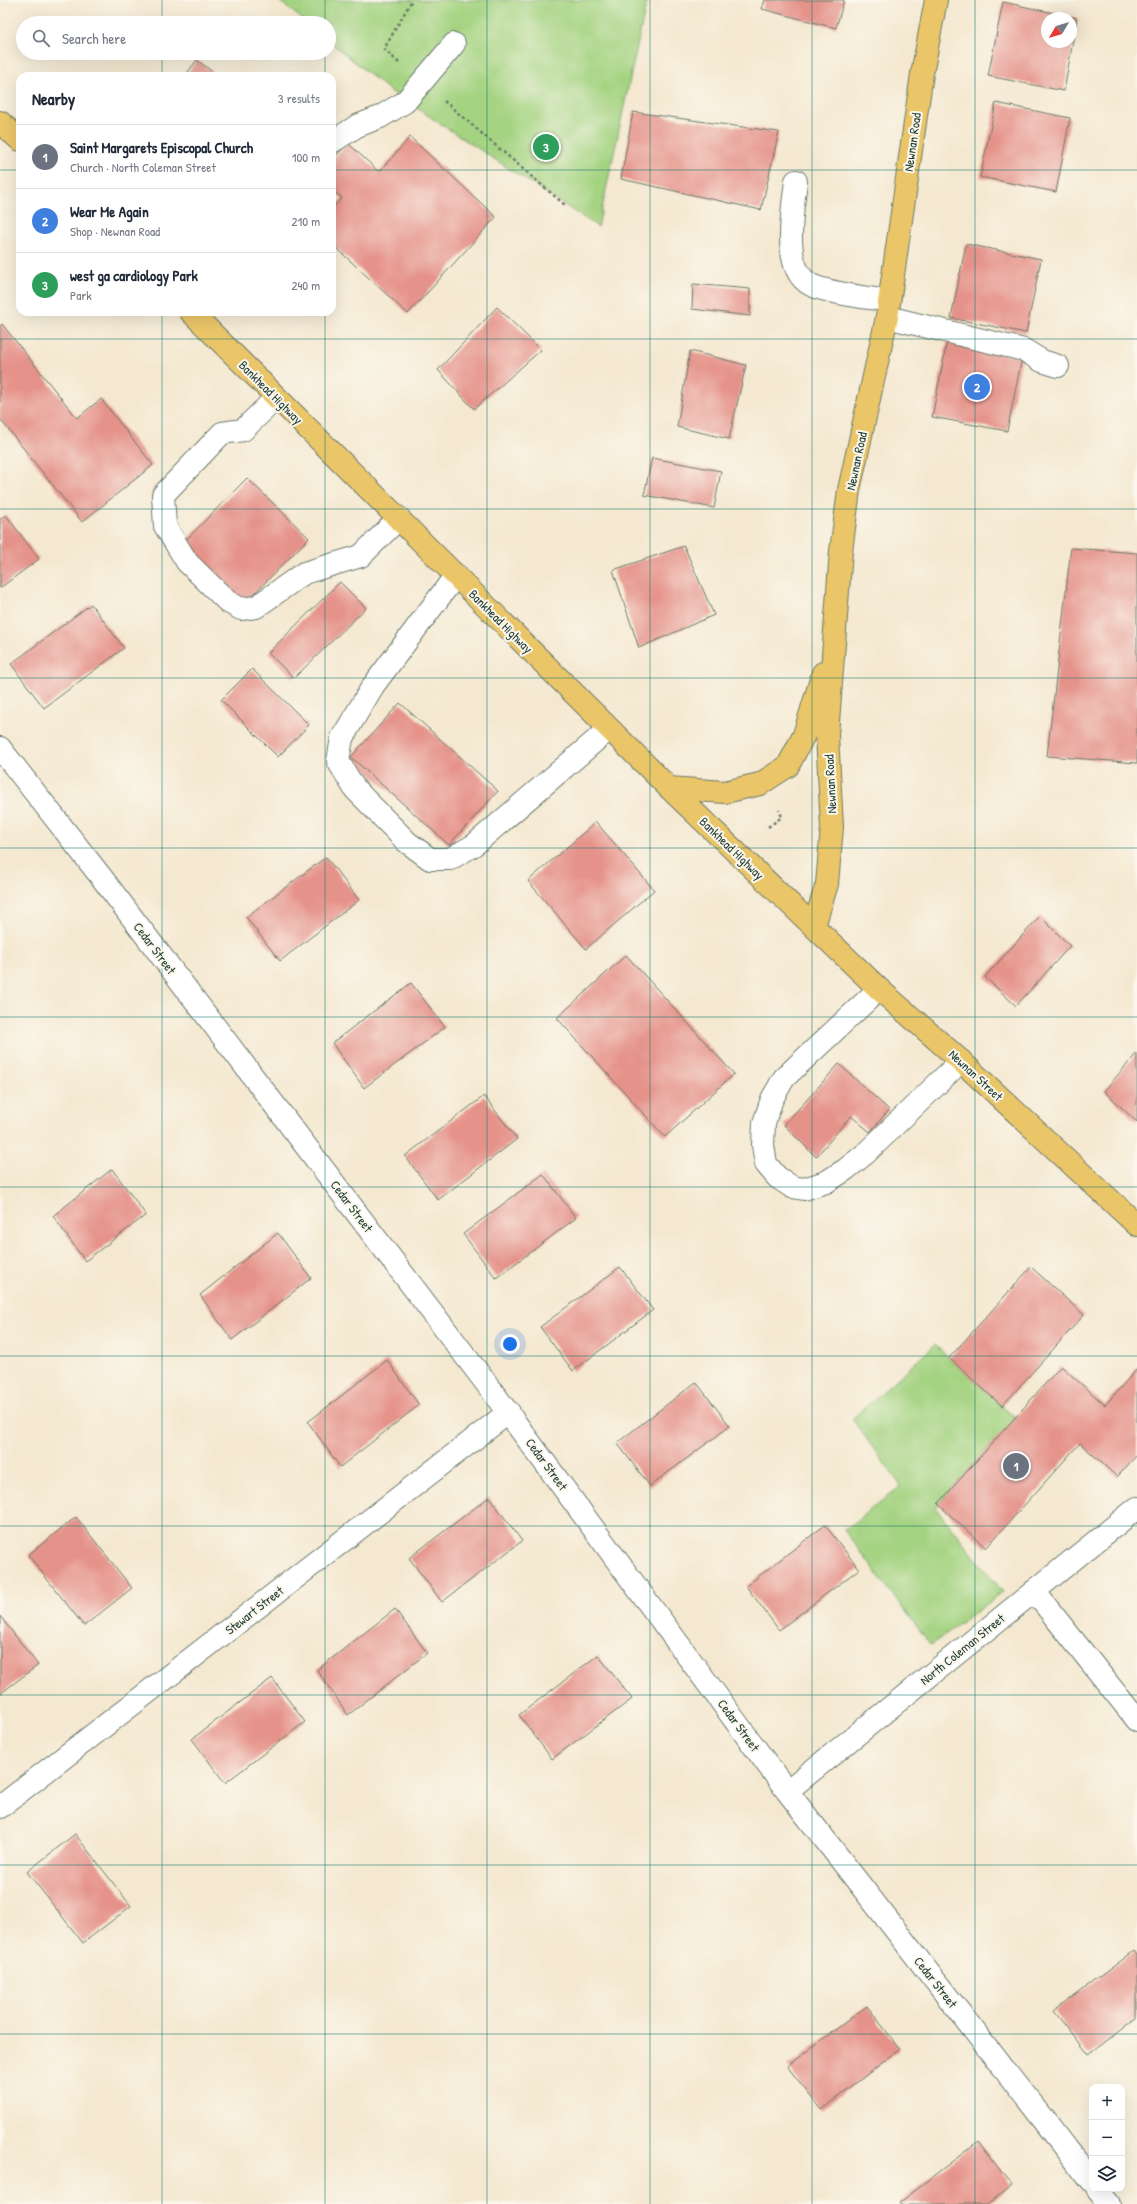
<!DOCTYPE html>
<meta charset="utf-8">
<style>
body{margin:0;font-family:"Patrick Hand",sans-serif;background:#f2f2f3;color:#1f2937}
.controls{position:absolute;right:12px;bottom:12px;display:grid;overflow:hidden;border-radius:8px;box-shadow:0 4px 16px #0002}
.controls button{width:36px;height:36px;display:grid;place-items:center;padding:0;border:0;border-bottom:1px solid #e0e1e3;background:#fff;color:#1f2937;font:20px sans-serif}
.compass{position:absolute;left:1041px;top:12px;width:36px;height:36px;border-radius:50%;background:#fff;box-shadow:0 4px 16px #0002;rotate:232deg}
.you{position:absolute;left:510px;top:1344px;width:14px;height:14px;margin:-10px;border:3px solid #fff;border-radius:50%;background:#1a73e8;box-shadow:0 0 0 6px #1a73e833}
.badge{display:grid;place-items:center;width:26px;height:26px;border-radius:50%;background:#db2777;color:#fff;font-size:13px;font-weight:700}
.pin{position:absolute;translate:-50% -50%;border:2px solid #fff;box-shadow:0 1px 4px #0006}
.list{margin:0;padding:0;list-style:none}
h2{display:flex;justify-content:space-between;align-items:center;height:52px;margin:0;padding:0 16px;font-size:17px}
h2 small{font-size:13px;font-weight:400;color:#747a83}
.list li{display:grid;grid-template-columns:26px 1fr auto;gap:12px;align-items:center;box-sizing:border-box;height:64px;padding:0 16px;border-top:1px solid #e0e1e3}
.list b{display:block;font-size:15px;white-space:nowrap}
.list p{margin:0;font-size:13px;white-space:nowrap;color:#747a83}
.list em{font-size:13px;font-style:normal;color:#747a83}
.icon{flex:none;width:22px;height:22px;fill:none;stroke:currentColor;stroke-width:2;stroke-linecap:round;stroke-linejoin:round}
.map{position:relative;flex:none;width:1137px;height:2204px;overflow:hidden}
.search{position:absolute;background:#fff;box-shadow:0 4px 16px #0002;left:16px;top:16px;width:320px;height:44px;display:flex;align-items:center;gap:10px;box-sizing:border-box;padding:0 14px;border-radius:22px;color:#747a83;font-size:15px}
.panel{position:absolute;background:#fff;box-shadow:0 4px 16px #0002;left:16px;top:72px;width:320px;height:244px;border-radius:12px}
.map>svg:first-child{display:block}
.green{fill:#a4d381;stroke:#62885a}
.building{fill:#e5938a;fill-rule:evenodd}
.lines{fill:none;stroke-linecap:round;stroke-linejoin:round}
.minor-casing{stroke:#6a796b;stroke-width:24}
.major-casing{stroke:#6a796b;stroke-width:24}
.path{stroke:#6a796b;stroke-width:2.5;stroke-dasharray:3 3;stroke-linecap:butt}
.minor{stroke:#fff;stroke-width:22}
.major{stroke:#ebc669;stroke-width:22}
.grid{fill:none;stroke:#0f766e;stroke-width:1;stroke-opacity:0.55}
.labels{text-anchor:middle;stroke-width:4;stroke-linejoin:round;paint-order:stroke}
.street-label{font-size:13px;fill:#1f3d34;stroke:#fbf7ec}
</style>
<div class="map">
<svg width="1137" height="2204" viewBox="0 0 1137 2204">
<rect width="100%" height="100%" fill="#fbf7ec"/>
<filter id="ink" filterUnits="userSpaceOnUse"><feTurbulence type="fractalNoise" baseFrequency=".025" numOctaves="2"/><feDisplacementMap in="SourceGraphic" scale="8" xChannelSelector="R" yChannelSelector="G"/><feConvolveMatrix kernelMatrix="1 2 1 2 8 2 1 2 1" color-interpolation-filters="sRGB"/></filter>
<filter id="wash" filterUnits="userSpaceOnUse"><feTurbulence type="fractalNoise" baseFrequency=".012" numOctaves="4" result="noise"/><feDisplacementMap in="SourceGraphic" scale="16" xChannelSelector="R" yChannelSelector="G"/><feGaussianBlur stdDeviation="0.9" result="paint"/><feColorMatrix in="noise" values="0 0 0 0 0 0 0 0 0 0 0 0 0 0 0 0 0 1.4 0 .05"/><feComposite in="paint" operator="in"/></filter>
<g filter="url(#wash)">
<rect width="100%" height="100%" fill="#f4e8d0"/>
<path class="green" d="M278 0H647L598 227 389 90 329 41V23H307Z
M935 1345 1015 1418 935 1507 1003 1592 931 1645 844 1530 901 1486 852 1419Z"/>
<g id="blocks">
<path class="building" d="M765 0H844L836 28 762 9Z
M1003 2 1077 18 1064 91 988 76ZM1047 18H1071V42H1047Z
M197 60 218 76H185Z
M996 103 1070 118 1056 192 980 177Z
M633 112 779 132 761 210 621 179Z
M410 137 496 217 408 314 332 244V209L342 198 332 190V160L348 143 379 172Z
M966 244 1041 259 1026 333 951 318Z
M693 284 750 289V316L692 309Z
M497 307 541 350 474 409 438 370Z
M2 324 77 418 101 399 153 465 82 522 0 419V326Z
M947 342 1022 358 1007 431 932 417Z
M690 351 746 365 729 439 677 427Z
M652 458 721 471 714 508 644 495Z
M247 478 309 538 243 605 181 545Z
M6 515 39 559 0 588V519Z
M684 546 714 615 639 648 613 570Z
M1071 548 1137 553V763L1047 756Z
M340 582 366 608 294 678 268 653Z
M91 604 124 648 44 708 11 664Z
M252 669 309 725 278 757 221 700Z
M400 703 498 791 449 845 351 757Z
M596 822 654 890 586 949 528 881Z
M326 857 359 900 280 961 246 917Z
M1040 916 1070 946 1016 1006 985 977Z
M626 955 734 1074 665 1137 557 1018Z
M411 983 445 1027 364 1088 332 1043Z
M1137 1053V1122L1104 1091Z
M839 1064 889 1110 870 1132 851 1116 816 1157 784 1125Z
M484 1096 517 1139 438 1200 405 1156Z
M112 1169 146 1215 85 1261 53 1216Z
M543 1174 576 1218 496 1278 463 1234Z
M278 1233 311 1278 232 1340 200 1295Z
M620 1267 653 1310 573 1371 540 1327Z
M1031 1267 1084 1315 1002 1406 949 1358Z
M387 1360 419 1405 340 1467 308 1422Z
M1061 1366 1105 1405 1137 1369V1455L1117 1477 1080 1443 986 1548 938 1504Z
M696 1382 730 1426 650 1486 617 1443Z
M489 1497 522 1541 442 1602 409 1558Z
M76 1517 132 1588 84 1626 28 1555Z
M825 1525 859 1569 779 1630 746 1586Z
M395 1609 427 1653 348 1715 317 1670Z
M0 1616 38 1665 0 1694Z
M598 1655 632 1699 552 1759 519 1715Z
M272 1678 305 1722 225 1783 192 1739Z
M75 1834 131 1906 83 1943 27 1872Z
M1134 1951 1137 1955V2017L1088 2055 1054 2011Z
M867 2006 900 2049 821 2110 787 2066Z
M979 2141 1012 2185 988 2204H901L899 2202Z"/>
</g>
</g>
<g filter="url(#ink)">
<use href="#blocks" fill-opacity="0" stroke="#6a796b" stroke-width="1"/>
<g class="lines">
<defs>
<path id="minor" d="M332 142 357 126 380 117 405 102 454 44
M796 181C793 209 779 275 816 287 839 295 865 297 889 301
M887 317 1024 350 1042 361 1058 366
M276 398 243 430 222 433 163 495 165 526 187 562 228 602 241 609 256 607 304 573 361 556 399 518
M456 575 373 686 342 738 338 761 355 789 407 842 430 859H450L474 845 609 729
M0 748 102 878 489 1387 787 1791 1092 2182
M879 989 784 1078 772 1099 764 1123 763 1145 766 1164 777 1177 792 1187 804 1189 826 1182 845 1170 865 1154 961 1061
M1034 1591 1137 1720
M787 1791 1137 1508
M0 1807 509 1412
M1097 2189 1109 2204"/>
<path id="major" d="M0 122 20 140
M191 312 669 788 879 989 961 1061 1137 1225
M669 788 725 792 760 784 788 766 804 735 823 673
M814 926 827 884 832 827 827 735 841 551 849 490 887 317 922 74 936 0"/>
</defs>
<use href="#minor" class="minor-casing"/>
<use href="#major" class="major-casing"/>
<path class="path" d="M399 63 384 49 412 0
M444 101 565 205
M768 827 782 817 779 810"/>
<use href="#minor" class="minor"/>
<use href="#major" class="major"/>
</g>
</g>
<path class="grid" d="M162 0V23M325 0V23M487 0V2204M650 0V2204M812 0V2204M975 0V2204M162 53V76M325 53V76M0 170H20M332 170H1137M162 312V2204M325 312V2204M0 339H1137M0 509H1137M0 678H1137M0 848H1137M0 1017H1137M0 1187H1137M0 1356H1137M0 1526H1137M0 1695H1137M0 1865H1137M0 2034H1137"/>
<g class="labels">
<g class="street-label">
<text transform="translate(912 142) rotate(-82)" y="5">Newnan Road</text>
<text transform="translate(271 392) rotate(45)" y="5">Bankhead Highway</text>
<text transform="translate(856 461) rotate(-78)" y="5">Newnan Road</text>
<text transform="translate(501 621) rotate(45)" y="5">Bankhead Highway</text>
<text transform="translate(830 784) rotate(-93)" y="5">Newnan Road</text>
<text transform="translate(732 848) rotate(44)" y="5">Bankhead Highway</text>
<text transform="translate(155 948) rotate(53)" y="5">Cedar Street</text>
<text transform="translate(976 1075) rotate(43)" y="5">Newnan Street</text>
<text transform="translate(352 1206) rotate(53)" y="5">Cedar Street</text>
<text transform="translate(547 1464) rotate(54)" y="5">Cedar Street</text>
<text transform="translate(254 1610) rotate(-38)" y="5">Stewart Street</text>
<text transform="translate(962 1649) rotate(-39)" y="5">North Coleman Street</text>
<text transform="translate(739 1725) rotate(54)" y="5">Cedar Street</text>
<text transform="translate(936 1982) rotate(52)" y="5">Cedar Street</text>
</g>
</g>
</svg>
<div class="controls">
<button>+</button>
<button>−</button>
<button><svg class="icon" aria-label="layers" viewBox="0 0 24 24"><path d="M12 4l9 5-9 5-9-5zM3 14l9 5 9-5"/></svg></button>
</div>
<svg class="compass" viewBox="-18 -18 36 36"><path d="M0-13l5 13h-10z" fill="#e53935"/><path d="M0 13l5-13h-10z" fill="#747a83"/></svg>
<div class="you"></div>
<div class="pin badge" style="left:1016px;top:1466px;background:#6b7280">1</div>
<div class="pin badge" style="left:977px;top:387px;background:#3f7fe0">2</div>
<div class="pin badge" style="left:546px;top:147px;background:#2e9e5b">3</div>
<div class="search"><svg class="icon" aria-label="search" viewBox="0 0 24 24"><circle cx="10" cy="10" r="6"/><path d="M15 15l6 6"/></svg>Search here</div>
<section class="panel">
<h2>Nearby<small>3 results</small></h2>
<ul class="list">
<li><span class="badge" style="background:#6b7280">1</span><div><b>Saint Margarets Episcopal Church</b><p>Church · North Coleman Street</p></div><em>100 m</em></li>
<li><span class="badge" style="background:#3f7fe0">2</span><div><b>Wear Me Again</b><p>Shop · Newnan Road</p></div><em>210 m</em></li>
<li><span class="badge" style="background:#2e9e5b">3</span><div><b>west ga cardiology Park</b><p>Park</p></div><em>240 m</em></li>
</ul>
</section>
</div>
